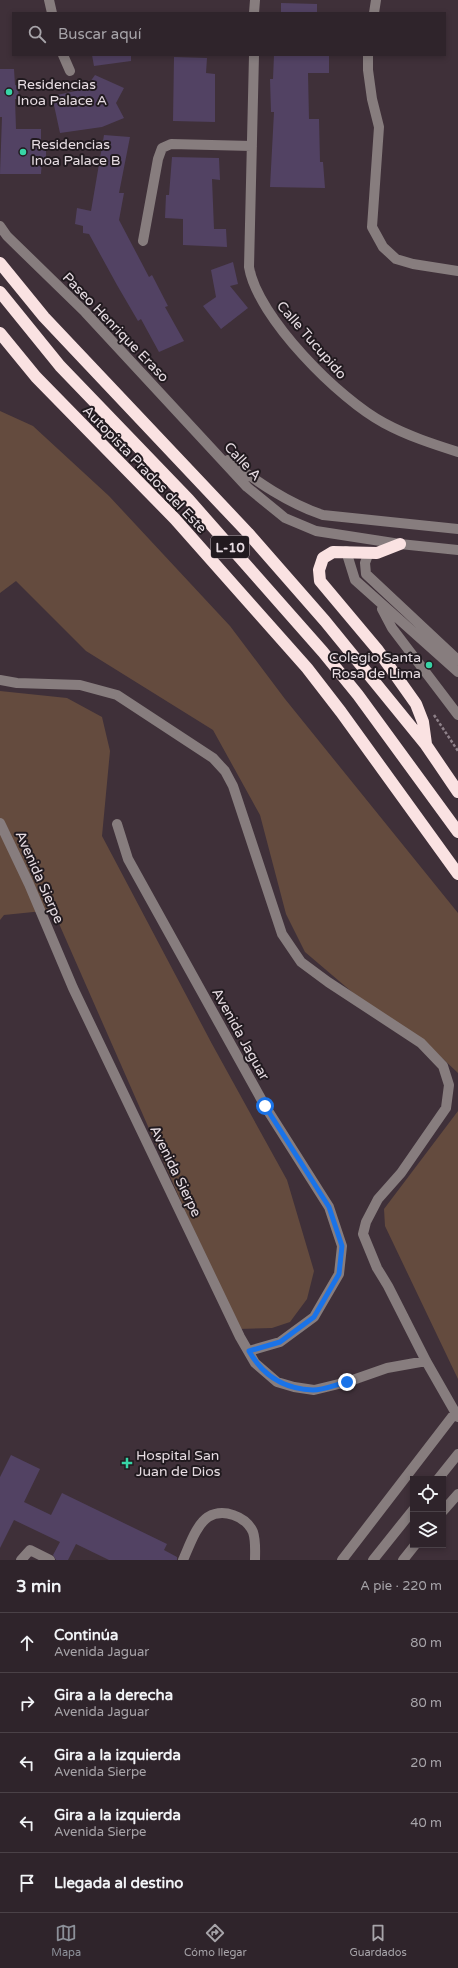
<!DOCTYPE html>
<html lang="es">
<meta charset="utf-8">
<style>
body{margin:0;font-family:"Varela Round",sans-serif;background:#372c33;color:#f1f3f6}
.controls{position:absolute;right:12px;bottom:12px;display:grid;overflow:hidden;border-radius:0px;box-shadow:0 2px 6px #0003}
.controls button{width:36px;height:36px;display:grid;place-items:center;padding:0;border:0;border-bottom:1px solid #4a4147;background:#2f242b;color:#f1f3f6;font:20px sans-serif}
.stop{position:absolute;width:12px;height:12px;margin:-9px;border:3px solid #1a73e8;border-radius:50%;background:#fff}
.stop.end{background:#1a73e8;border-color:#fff;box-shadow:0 1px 4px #0008}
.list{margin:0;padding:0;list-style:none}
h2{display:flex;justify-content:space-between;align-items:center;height:52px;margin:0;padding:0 16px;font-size:17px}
h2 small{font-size:13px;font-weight:400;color:#a7a4a9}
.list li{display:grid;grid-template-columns:26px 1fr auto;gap:12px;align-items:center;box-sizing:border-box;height:60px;padding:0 16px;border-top:1px solid #4a4147}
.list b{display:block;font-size:15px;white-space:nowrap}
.list p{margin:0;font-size:13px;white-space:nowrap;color:#a7a4a9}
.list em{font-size:13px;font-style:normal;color:#a7a4a9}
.icon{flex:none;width:22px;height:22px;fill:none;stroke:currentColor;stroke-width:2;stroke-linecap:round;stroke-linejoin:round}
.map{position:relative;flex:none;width:458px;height:1560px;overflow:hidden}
.search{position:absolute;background:#2f242b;box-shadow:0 2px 6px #0003;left:12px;right:12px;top:12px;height:44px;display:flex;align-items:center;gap:10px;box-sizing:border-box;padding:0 14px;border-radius:0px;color:#a7a4a9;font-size:15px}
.sheet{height:352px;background:#2f242b}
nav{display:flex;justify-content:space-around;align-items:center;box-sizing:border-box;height:56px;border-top:1px solid #4a4147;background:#2f242b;font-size:11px;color:#a7a4a9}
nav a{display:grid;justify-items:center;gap:2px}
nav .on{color:#8c9099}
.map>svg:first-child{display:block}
.green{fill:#644b3e}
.building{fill:#524263}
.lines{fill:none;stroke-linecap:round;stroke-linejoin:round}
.path{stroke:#8e8189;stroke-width:2.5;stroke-dasharray:3 2;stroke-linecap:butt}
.minor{stroke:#877d7e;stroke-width:10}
.highway{stroke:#fae2e2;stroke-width:12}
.route{stroke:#1a73e8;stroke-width:5}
.poi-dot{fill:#38d4a6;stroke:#211a1f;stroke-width:1.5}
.labels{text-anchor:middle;stroke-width:4;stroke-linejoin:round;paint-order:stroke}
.shield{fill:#211a1f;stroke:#aba2a8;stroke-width:1}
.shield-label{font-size:13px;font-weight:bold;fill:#e6dce2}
.poi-label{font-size:14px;fill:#e6dce2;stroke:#211a1f;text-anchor:start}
.street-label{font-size:14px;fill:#e6dce2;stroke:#211a1f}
</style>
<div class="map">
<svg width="458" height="1560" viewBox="0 0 458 1560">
<rect width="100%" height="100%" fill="#3f3039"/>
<path class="green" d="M0 411 33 426 109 496 230 626 285 699 458 913V1073L423 1040 359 998 305 952 286 914 260 815 213 730 86 651 16 581 0 593Z
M0 691 67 698 102 717 110 751 102 836 212 1044 287 1180 314 1271 307 1299 290 1322 272 1328 237 1329 53 910 4 915 0 920Z
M458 1111V1379L385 1226 384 1209Z"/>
<path class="building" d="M281 3 317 4V13H281Z
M92 55H131V61L94 66Z
M274 55H329V73H308L309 119H319L320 162H323L325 188 270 187 274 112H271L270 79H273Z
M174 57 207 58 206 73 215 74V122L173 121Z
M0 69H14L15 85 18 86 19 99H15L16 129H41V143L46 145V159H42L41 174H0L2 117H0Z
M95 75 124 88 116 103 124 118 102 127 60 133 52 96 85 89Z
M104 135 130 137 119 193H124L119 220 149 277 152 275 168 306 165 307 184 341 159 352 141 319 138 321 117 285 89 234 83 233V226L75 224 77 208 91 211Z
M172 157 219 158 220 180 212 179 214 229H226L227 247 183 245V219L165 218 166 195H169Z
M233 262 238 284 230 286 248 308 221 329 203 306 216 297 211 270Z
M11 1455 40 1469 24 1502 51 1515 62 1493 167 1544 164 1550 177 1557V1560H109L76 1544 68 1560H56L53 1555 60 1542 14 1520 0 1548V1477Z"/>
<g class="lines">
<path class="path" d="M434 715 458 751"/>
<path class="minor" d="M49 0 52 13
M254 13 255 0
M374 13 376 0
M63 55 70 71
M254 55 249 267C257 317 340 400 384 423 408 436 433 444 458 452
M368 55V70L372 99 379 127 372 227 383 247 396 259 413 264 458 271
M0 226 7 236 85 312 247 487 285 518 316 531 400 544 458 550
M143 241 158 159 162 148 171 144 252 146
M228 460C258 482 287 503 323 515L458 529
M346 551 355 580 458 672
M369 552 365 563 366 574 458 660
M382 609 392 628 458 715
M0 680 17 683 80 685 117 695 213 758 225 771 233 786 282 934 301 962 328 982 421 1043 443 1066 449 1085 446 1108 401 1173 378 1199 366 1222 363 1234 377 1268 388 1286 426 1361 458 1417
M0 823 29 884 73 988 240 1337 255 1363 277 1382 294 1387 314 1390 347 1382 387 1368 426 1361
M117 824 128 859 265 1106 329 1207 342 1246 339 1274 314 1317 280 1342 249 1351
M438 1479 458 1454
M443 1511 458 1494
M21 1560 30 1550 50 1560
M183 1560C189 1547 196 1525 208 1517 223 1508 246 1516 253 1532 256 1541 255 1551 255 1560
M342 1560 455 1413
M373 1560 413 1510
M403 1560 415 1545"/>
<path class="highway" d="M0 263 44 317 248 533 325 621 426 745 458 792
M0 292 60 366 189 500 323 652 358 695 458 832
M0 333 36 377 175 519 307 668 341 712 458 874
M400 544 377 553 333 552 323 558 319 570 320 581 377 649 416 704 423 722 426 744"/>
</g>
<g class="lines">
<path class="route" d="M265 1106 329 1207 342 1246 339 1274 314 1317 280 1342 249 1351C263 1376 284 1389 313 1390 324 1390 337 1384 347 1382"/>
</g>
<g class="poi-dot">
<circle cx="9" cy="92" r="4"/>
<circle cx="23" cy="152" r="4"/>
<circle cx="429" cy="665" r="4"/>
<path d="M125 1457h4v4h4v4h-4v4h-4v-4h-4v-4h4z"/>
</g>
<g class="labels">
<rect class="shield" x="211" y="536" width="38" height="22" rx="3"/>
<g class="shield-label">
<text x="230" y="552">L-10</text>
</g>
<g class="poi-label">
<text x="17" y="89">Residencias<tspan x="17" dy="16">Inoa Palace A</tspan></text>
<text x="31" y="149">Residencias<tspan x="31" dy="16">Inoa Palace B</tspan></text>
<text x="421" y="662" text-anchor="end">Colegio Santa<tspan x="421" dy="16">Rosa de Lima</tspan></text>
<text x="136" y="1460">Hospital San<tspan x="136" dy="16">Juan de Dios</tspan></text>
</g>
<g class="street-label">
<text transform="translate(116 327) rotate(46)" y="5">Paseo Henrique Eraso</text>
<text transform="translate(312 340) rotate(49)" y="5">Calle Tucupido</text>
<text transform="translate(243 461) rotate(47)" y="5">Calle A</text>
<text transform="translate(145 469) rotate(46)" y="5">Autopista Prados del Este</text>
<text transform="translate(40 877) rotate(66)" y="5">Avenida Sierpe</text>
<text transform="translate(241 1034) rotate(61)" y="5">Avenida Jaguar</text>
<text transform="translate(176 1171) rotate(64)" y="5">Avenida Sierpe</text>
</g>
</g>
</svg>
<div class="controls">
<button><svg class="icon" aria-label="locate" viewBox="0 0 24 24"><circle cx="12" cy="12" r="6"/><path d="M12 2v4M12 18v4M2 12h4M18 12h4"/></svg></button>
<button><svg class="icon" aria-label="layers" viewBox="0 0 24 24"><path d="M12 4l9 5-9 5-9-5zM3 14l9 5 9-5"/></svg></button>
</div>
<div class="stop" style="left:265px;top:1106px"></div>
<div class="stop end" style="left:347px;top:1382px"></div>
<div class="search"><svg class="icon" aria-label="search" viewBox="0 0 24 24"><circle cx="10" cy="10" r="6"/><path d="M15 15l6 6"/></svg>Buscar aquí</div>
</div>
<section class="sheet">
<h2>3 min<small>A pie · 220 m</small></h2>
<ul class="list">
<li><svg class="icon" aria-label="ahead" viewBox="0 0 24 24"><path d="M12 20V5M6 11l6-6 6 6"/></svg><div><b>Continúa</b><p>Avenida Jaguar</p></div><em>80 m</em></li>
<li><svg class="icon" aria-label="right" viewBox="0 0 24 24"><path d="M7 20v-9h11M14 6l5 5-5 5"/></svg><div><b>Gira a la derecha</b><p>Avenida Jaguar</p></div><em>80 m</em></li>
<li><svg class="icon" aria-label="left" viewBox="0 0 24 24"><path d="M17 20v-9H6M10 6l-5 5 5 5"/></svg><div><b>Gira a la izquierda</b><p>Avenida Sierpe</p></div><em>20 m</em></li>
<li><svg class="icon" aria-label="left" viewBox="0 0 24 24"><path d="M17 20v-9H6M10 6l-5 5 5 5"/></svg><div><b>Gira a la izquierda</b><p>Avenida Sierpe</p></div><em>40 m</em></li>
<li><svg class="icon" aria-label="arrive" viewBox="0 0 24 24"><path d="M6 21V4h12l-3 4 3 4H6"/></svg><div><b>Llegada al destino</b></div></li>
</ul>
</section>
<nav>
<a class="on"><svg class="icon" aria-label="map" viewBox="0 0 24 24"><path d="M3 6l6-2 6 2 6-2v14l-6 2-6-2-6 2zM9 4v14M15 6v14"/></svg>Mapa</a>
<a><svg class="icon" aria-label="directions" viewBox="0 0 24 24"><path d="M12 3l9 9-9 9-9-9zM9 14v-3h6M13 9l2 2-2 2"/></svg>Cómo llegar</a>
<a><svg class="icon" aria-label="saved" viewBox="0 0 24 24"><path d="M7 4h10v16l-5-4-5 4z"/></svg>Guardados</a>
</nav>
